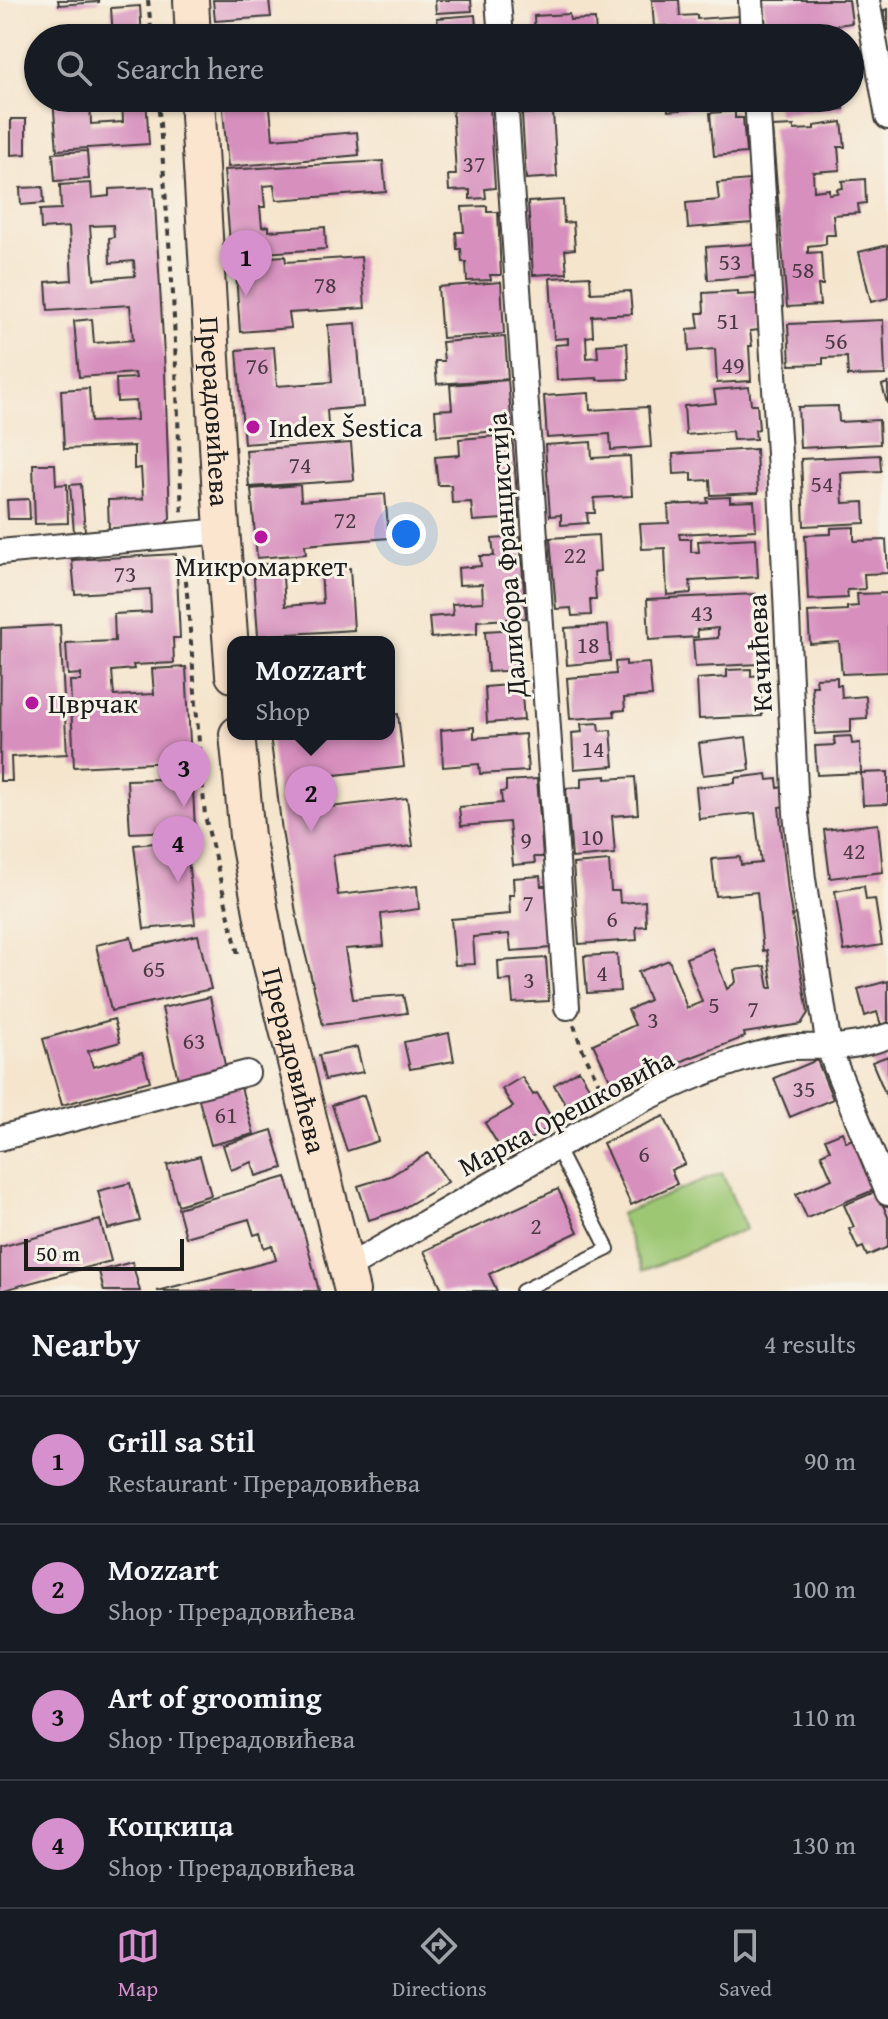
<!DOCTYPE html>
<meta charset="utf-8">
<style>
body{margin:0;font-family:"Gentium Book Plus",serif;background:#20242c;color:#f1f3f6}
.scale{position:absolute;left:24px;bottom:20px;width:160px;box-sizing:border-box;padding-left:8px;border:4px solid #1c1c1c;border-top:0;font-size:22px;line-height:28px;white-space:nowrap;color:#1c1c1c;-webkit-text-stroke:6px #f7f3e8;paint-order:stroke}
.you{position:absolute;left:406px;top:534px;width:28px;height:28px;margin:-20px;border:6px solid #fff;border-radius:50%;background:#1a73e8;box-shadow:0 0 0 12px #1a73e833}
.badge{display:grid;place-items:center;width:52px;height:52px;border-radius:50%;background:#d690ce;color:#111;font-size:26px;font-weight:700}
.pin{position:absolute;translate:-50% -66px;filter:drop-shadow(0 2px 4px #0008)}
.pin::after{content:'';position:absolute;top:42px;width:28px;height:24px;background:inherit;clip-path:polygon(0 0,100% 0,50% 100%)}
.popup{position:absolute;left:227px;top:636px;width:168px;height:104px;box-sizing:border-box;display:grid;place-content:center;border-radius:16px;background:#171b24;filter:drop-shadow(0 2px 6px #0005);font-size:26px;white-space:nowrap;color:#9ea1a6}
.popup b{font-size:30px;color:#f1f3f6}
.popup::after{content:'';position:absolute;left:50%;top:100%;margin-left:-16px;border:16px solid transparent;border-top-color:#171b24}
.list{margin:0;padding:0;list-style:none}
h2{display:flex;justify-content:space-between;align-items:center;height:104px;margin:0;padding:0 32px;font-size:34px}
h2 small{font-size:26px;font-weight:400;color:#9ea1a6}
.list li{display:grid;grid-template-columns:52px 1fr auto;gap:24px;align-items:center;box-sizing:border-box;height:128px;padding:0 32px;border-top:2px solid #363941}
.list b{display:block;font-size:30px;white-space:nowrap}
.list p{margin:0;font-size:26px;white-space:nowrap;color:#9ea1a6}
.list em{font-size:26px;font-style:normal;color:#9ea1a6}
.icon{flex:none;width:44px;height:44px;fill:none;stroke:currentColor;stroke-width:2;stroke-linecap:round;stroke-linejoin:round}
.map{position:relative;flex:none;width:888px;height:1291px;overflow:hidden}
.search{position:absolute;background:#171b24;box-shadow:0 2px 6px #0004;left:24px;right:24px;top:24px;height:88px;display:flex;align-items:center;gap:20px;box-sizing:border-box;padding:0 28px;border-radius:44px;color:#9ea1a6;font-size:30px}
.sheet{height:616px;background:#171b24}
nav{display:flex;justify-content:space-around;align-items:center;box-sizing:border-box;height:112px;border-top:2px solid #363941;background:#171b24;font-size:22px;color:#9ea1a6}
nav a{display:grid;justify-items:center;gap:4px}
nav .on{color:#d690ce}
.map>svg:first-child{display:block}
.green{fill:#9dc773;stroke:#5c7248;stroke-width:2}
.building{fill:#d78fbe;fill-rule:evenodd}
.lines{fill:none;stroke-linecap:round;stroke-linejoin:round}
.lane-casing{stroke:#3d3a37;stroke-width:16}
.street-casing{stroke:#3d3a37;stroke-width:28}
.secondary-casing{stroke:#3d3a37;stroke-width:38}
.path{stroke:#3d3a37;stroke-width:4;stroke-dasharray:6 6;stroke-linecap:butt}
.lane{stroke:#fff;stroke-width:12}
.street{stroke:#fff;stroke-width:24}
.secondary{stroke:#fce5cf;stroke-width:34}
.poi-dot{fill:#b5179e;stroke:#f7f3e8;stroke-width:3}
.labels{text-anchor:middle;stroke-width:6;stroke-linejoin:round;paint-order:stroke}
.number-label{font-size:24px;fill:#4b3944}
.street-label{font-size:28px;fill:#1c1c1c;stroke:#f7f3e8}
.poi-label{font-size:28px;fill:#1c1c1c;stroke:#f7f3e8;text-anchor:start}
</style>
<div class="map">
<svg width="888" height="1291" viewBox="0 0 888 1291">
<rect width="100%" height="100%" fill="#f7f3e8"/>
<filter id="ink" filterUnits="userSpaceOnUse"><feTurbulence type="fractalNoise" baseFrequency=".0125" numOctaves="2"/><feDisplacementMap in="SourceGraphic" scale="16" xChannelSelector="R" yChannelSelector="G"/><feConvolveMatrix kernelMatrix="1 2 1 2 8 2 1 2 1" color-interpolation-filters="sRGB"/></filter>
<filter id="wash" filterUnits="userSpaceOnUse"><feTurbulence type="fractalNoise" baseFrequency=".006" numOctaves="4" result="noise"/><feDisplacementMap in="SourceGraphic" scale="32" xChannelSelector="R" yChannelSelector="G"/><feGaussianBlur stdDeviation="1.8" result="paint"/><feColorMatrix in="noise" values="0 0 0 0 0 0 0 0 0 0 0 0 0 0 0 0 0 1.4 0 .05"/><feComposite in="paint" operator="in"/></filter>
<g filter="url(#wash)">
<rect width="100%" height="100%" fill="#f5e5cd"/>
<path class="green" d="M722 1173 746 1229 643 1271 620 1214Z"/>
<g id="blocks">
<path class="building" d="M58 0H99V2L59 5Z
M213 0H269L271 17 215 21Z
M435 0H471L472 11 436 13Z
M652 0H679L680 16 697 15V19L739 16 740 38H677V32L667 33V26H654Z
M763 0H849L852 23 815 28 814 23 801 24 802 34 767 38Z
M140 6 142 38H113L111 8Z
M888 9V30H886L884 10Z
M569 14 570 20 595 19 596 38H535L534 16Z
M475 15 477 38H439L437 18Z
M53 98H90L91 124 123 122 122 98H146L149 144 57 150Z
M222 98H359V100L270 108 273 139 357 132 359 155 228 167Z
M667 98H745V105L668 111Z
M776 98H843L844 109 778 114Z
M478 99V107L490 106 495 188 485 189 486 198 470 199V190L449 191 448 175H456L452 101Z
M735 111V118H743L746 153 714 156 710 113Z
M553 112 557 177 526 179 522 114Z
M11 119H26V154L11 155Z
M842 122 845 147H838L840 170 813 172 814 191 829 189V194L838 193 837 189 843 188 842 181 865 179 866 203 858 204 859 213 833 215 835 235H826V244L808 246V253L821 252 823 285H818L820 305 787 307 772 127 794 126V130L814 129V126Z
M87 151 89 179 55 181 53 153Z
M383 161 386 192 276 200 274 185 263 186 265 207H260L262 227 269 226V231L325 227 326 249 231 255 224 170Z
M749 180 752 223 688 228 686 203 719 200 717 183Z
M91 183 92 198 109 196V189L154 187 165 372 170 518 162 528 109 530 108 500 143 499 141 468 134 469V446L64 449 61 390 89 388 91 422 137 420 136 401 117 402 116 379 136 378 135 373 79 377 74 321 92 319 94 343 133 340 130 305 48 310 46 282 72 280 69 227 41 229 40 210 61 209 60 185ZM113 225 114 237 109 238 110 263 134 261 135 276 94 279 90 226Z
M43 187 44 203 21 205 20 188Z
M563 200 564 223 573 222 575 249 565 250 567 273 533 275 528 202Z
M487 206V212H498L501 275H490L491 280 467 281 466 262H462L461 249H457L456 232H464L462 207Z
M753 244 755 276 708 280 706 247Z
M888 245V298L871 302 859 252Z
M285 256 286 262 361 257 365 308 289 313 291 328 240 332 235 259Z
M590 276 591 293 630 291 632 314 592 316 593 336 586 337 587 358 598 357 597 345 627 343 629 379 597 380V378L557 380 555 345 568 344V338L554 339 550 278Z
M501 282 504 334 442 338 438 287Z
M738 291V295L756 294 759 330 750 331 752 346H749L751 381 717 383 715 349 689 351 688 329 699 328 697 313H704L703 293Z
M883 320 885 375 848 376 847 357 823 358V364L790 365 788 324Z
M356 323 363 407 327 410 329 437 244 444 237 350 274 347 277 386 332 382 328 325Z
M505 337 508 379 437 384 435 361H444L442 342Z
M508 380 512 430 437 436 435 410 452 409 450 385Z
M888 383V403H887L882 385Z
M749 387 751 404H757L759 429 755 430 756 439 733 440 732 431 686 435 684 406 716 403 714 390Z
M589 393 590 410 648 407 651 447 611 450 610 434 547 438 544 396Z
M838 406 839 422 879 420 880 444 800 448 798 407Z
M512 435 519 518 473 521 471 502 452 503 451 485H438L435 457 460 455 459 439Z
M591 442 592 458 630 456 632 496 594 498 595 513H587L588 523 561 525V515L550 516 545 445Z
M351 443 354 480 249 487 246 450Z
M756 449 758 493 711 495 710 480 692 481V473L674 474 673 454Z
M880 455 881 471 841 473 843 503 864 502 865 523 804 526 801 459Z
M33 464H55L56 485 67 484 68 523 35 524Z
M81 484 85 531 74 532 70 485Z
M300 485 301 501 385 494 389 538 305 545 306 554 257 558 251 489Z
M730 497V502L754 501 756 530 679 534 680 539H691V552H699L698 541 756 538 758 577 690 581 691 593 667 595 665 548 642 549 640 524 669 523 668 505 708 503 707 498Z
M29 499 30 519H8L7 500Z
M854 527V541L886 540 888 573 864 574 865 589 847 590 848 598 808 600 805 535 831 534V528Z
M598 535 600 571 594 572 596 600H590L591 615 572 616 571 608 556 609 550 538Z
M520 537 526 618 477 621V634L431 638 429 617 453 615 452 604 483 602 482 584 459 585 458 568 481 566 480 556H494L492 539Z
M176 554 180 638H173L174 663 133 665 134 669 112 671 114 696 154 694 152 669 186 667 191 761 74 767 70 681H81V674L68 675 66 643 115 641 114 614 151 612 150 589 75 594 72 560Z
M282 563 285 606 323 603 321 570 350 568 354 630 258 636 253 565Z
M888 593V672L842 674 839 642 810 644 808 612 847 610V607L858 606 857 594Z
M756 594 760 664 695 667 693 640 718 638V628L697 630 698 637 649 640 647 599Z
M60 625 67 754 11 757 12 781H0L1 628Z
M608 625 610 661 567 665 565 628Z
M518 629 521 670 488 672 485 631Z
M626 661V665L649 663 652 696 624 698 625 710 614 711 615 716 570 719 567 678 616 674 615 662Z
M751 669V676L760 675 762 716 699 719 697 679 727 677V670Z
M837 677V685H841L842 698 866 696 867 718 851 719V732L815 734 812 686H817L816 678Z
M521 684 524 720 487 723 485 687Z
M398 714 404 767 318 777 322 808 407 798 413 846 333 855 338 895 417 886 419 909 381 914 384 946 345 949 353 999 403 995 407 1013 323 1025 298 924 282 831 270 734H389V715Z
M599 723 600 731 611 730 614 766 574 769 572 733 582 732 581 724Z
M474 727V738L525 734 528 771 480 774 479 764 443 767 441 730Z
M851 736 852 744 860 743 861 773 817 775 815 746 835 745 834 737Z
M746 737 750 770 703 775 699 743Z
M192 769 195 830 130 833 127 780 159 779V771Z
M888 772V804L863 805 861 773Z
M767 774 768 780 777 779 778 788 783 787 785 806 779 807 788 891 808 1013 801 1024 744 1033 745 1037 687 1059 645 1079 644 1075 614 1088 593 1044 635 1025 628 1010 649 1000 638 972 669 960 687 1008 702 1002 686 958 712 948 727 989 736 982 734 970 765 966 769 988H773L767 950 763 951 757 892 716 896 712 859 740 857 741 865 761 863 755 813 699 819 696 787 735 783V778Z
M606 776V779L635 777 638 814 612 816 615 854 572 858 566 788 581 787V778Z
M537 779 543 857H534L535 863 513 865 509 822 461 826 459 807 502 803 501 792 506 791V781Z
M878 824 883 872 830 878 824 830Z
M186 840 195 924 144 929 134 845Z
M609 861 611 891H619L620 903 645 901 646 926 636 927 637 940 579 944 573 864Z
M540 876 541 886H546L551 948 511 951 509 934 473 937 475 964 455 965 451 919 510 914 509 895H514L513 878Z
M864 886 866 900 875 899 882 945 844 951 835 891Z
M198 935 211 989 111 1011 96 945 131 937 134 950Z
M617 954 620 991 587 993 584 956Z
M546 958 549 1001 513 1003 511 980 499 981 498 961Z
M888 981V1023L881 1025 877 1012 865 1016 858 989Z
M210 997 227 1074 179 1084 162 1008Z
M114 1019 120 1042 88 1051 93 1067 142 1053 150 1081 62 1105 43 1039Z
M449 1033 454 1061 410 1069 404 1042Z
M357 1047 363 1072 325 1080 319 1055Z
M888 1056V1100L872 1062Z
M817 1060 833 1099 790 1117 774 1078Z
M579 1070 597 1100 572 1115 554 1085Z
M522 1077 533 1095 537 1093 555 1124 512 1150 506 1141 499 1146 485 1123 513 1107 502 1089Z
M240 1084 254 1134 211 1145 198 1096Z
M364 1095 378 1141 347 1151 332 1105Z
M664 1116 685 1164 671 1170 677 1184 631 1205 603 1143Z
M272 1130 283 1168 256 1176 252 1162 231 1170 223 1145Z
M842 1132 846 1142 854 1138 876 1189 807 1218 796 1194 832 1179 821 1154 830 1150 825 1139Z
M428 1153 448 1182 400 1210 369 1220 358 1186 390 1176Z
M200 1156 211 1195 178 1205 167 1165Z
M286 1177 305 1236 319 1291H157L276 1260 272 1245 264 1248 260 1233 254 1235 249 1219 186 1237 178 1208Z
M130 1183 140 1221 108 1229 98 1191Z
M558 1189 578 1232 489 1274 497 1291H443L424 1251Z
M877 1191 888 1217V1247L867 1256 863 1247 858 1249 849 1229 854 1227 844 1205Z
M100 1220 111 1261 0 1291V1247Z
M132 1262 140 1291H104L99 1271Z"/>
</g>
</g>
<g filter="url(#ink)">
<use href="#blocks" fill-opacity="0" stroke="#3d3a37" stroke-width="2"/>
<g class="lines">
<defs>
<path id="lane" d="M522 1291 608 1249 556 1147"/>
<path id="street" d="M498 0 501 38
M751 0 753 38
M867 0 888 117
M505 98 567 1007
M757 98 781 486 796 813 803 879 829 1047 836 1067 888 1193
M0 552 222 531
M0 1138 247 1073
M345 1269 614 1114C668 1087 725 1060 785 1048 800 1046 813 1047 828 1047 849 1047 869 1043 888 1036"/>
<g id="secondary">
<path d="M191 0 193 38"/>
<path id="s1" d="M197 98 221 514 233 675"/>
<path id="s2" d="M237 734 247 836 270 961 352 1291"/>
</g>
</defs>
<use href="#lane" class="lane-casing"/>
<use href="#street" class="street-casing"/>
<use href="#secondary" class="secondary-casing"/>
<path class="path" d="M148 0 152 38
M158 98 173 294 182 515
M184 556 205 816 239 958
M574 1025 581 1046 604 1094"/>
<use href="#lane" class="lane"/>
<use href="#street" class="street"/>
<use href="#secondary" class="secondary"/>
</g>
</g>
<g class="poi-dot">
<circle cx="253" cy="427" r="8"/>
<circle cx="261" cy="537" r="8"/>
<circle cx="32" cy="703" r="8"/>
</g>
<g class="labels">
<g class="number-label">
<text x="474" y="172">37</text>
<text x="730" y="270">53</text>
<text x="803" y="278">58</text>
<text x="325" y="293">78</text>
<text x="728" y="329">51</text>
<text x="836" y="349">56</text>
<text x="733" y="373">49</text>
<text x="257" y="374">76</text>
<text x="300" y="473">74</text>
<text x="822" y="492">54</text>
<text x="345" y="528">72</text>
<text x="575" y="563">22</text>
<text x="125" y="582">73</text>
<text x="702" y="621">43</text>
<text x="588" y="653">18</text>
<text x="593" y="757">14</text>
<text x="592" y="845">10</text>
<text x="526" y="848">9</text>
<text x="854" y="859">42</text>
<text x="528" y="911">7</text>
<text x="612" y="927">6</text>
<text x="154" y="977">65</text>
<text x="602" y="981">4</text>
<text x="529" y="988">3</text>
<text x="714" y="1013">5</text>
<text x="753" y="1017">7</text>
<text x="653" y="1028">3</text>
<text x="194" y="1049">63</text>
<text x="804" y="1097">35</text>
<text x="226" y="1123">61</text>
<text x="644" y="1162">6</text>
<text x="536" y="1234">2</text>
</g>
<g class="street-label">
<text dy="10" stroke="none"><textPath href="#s1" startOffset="314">Прерадовићева</textPath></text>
<text transform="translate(506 555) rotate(-94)" y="10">Далибора Францистија</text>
<text transform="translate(759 653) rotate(-93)" y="10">Качићева</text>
<text dy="10" stroke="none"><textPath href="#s2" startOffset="332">Прерадовићева</textPath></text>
<text transform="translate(566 1112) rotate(-28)" y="10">Марка Орешковића</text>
</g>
<g class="poi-label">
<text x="269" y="437">Index Šestica</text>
<text x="261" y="576" text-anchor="middle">Микромаркет</text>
<text x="48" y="713">Цврчак</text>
</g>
</g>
</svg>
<div class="scale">50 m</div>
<div class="you"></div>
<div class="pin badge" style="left:246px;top:296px">1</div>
<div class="pin badge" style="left:311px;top:832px">2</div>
<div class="popup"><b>Mozzart</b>Shop</div>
<div class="pin badge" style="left:184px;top:807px">3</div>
<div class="pin badge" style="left:178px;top:882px">4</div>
<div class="search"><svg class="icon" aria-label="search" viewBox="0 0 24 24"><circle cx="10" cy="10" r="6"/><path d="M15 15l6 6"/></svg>Search here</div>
</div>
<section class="sheet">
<h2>Nearby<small>4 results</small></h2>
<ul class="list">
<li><span class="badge">1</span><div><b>Grill sa Stil</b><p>Restaurant · Прерадовићева</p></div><em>90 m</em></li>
<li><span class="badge">2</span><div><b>Mozzart</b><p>Shop · Прерадовићева</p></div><em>100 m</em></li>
<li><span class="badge">3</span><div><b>Art of grooming</b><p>Shop · Прерадовићева</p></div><em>110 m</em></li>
<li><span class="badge">4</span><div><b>Коцкица</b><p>Shop · Прерадовићева</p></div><em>130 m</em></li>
</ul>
</section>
<nav>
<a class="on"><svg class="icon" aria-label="map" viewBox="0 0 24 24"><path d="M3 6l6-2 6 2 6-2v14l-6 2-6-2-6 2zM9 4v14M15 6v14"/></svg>Map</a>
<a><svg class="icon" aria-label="directions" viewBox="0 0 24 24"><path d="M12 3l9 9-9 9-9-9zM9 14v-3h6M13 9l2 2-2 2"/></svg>Directions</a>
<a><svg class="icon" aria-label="saved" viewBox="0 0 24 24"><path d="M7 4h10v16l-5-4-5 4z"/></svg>Saved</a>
</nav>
